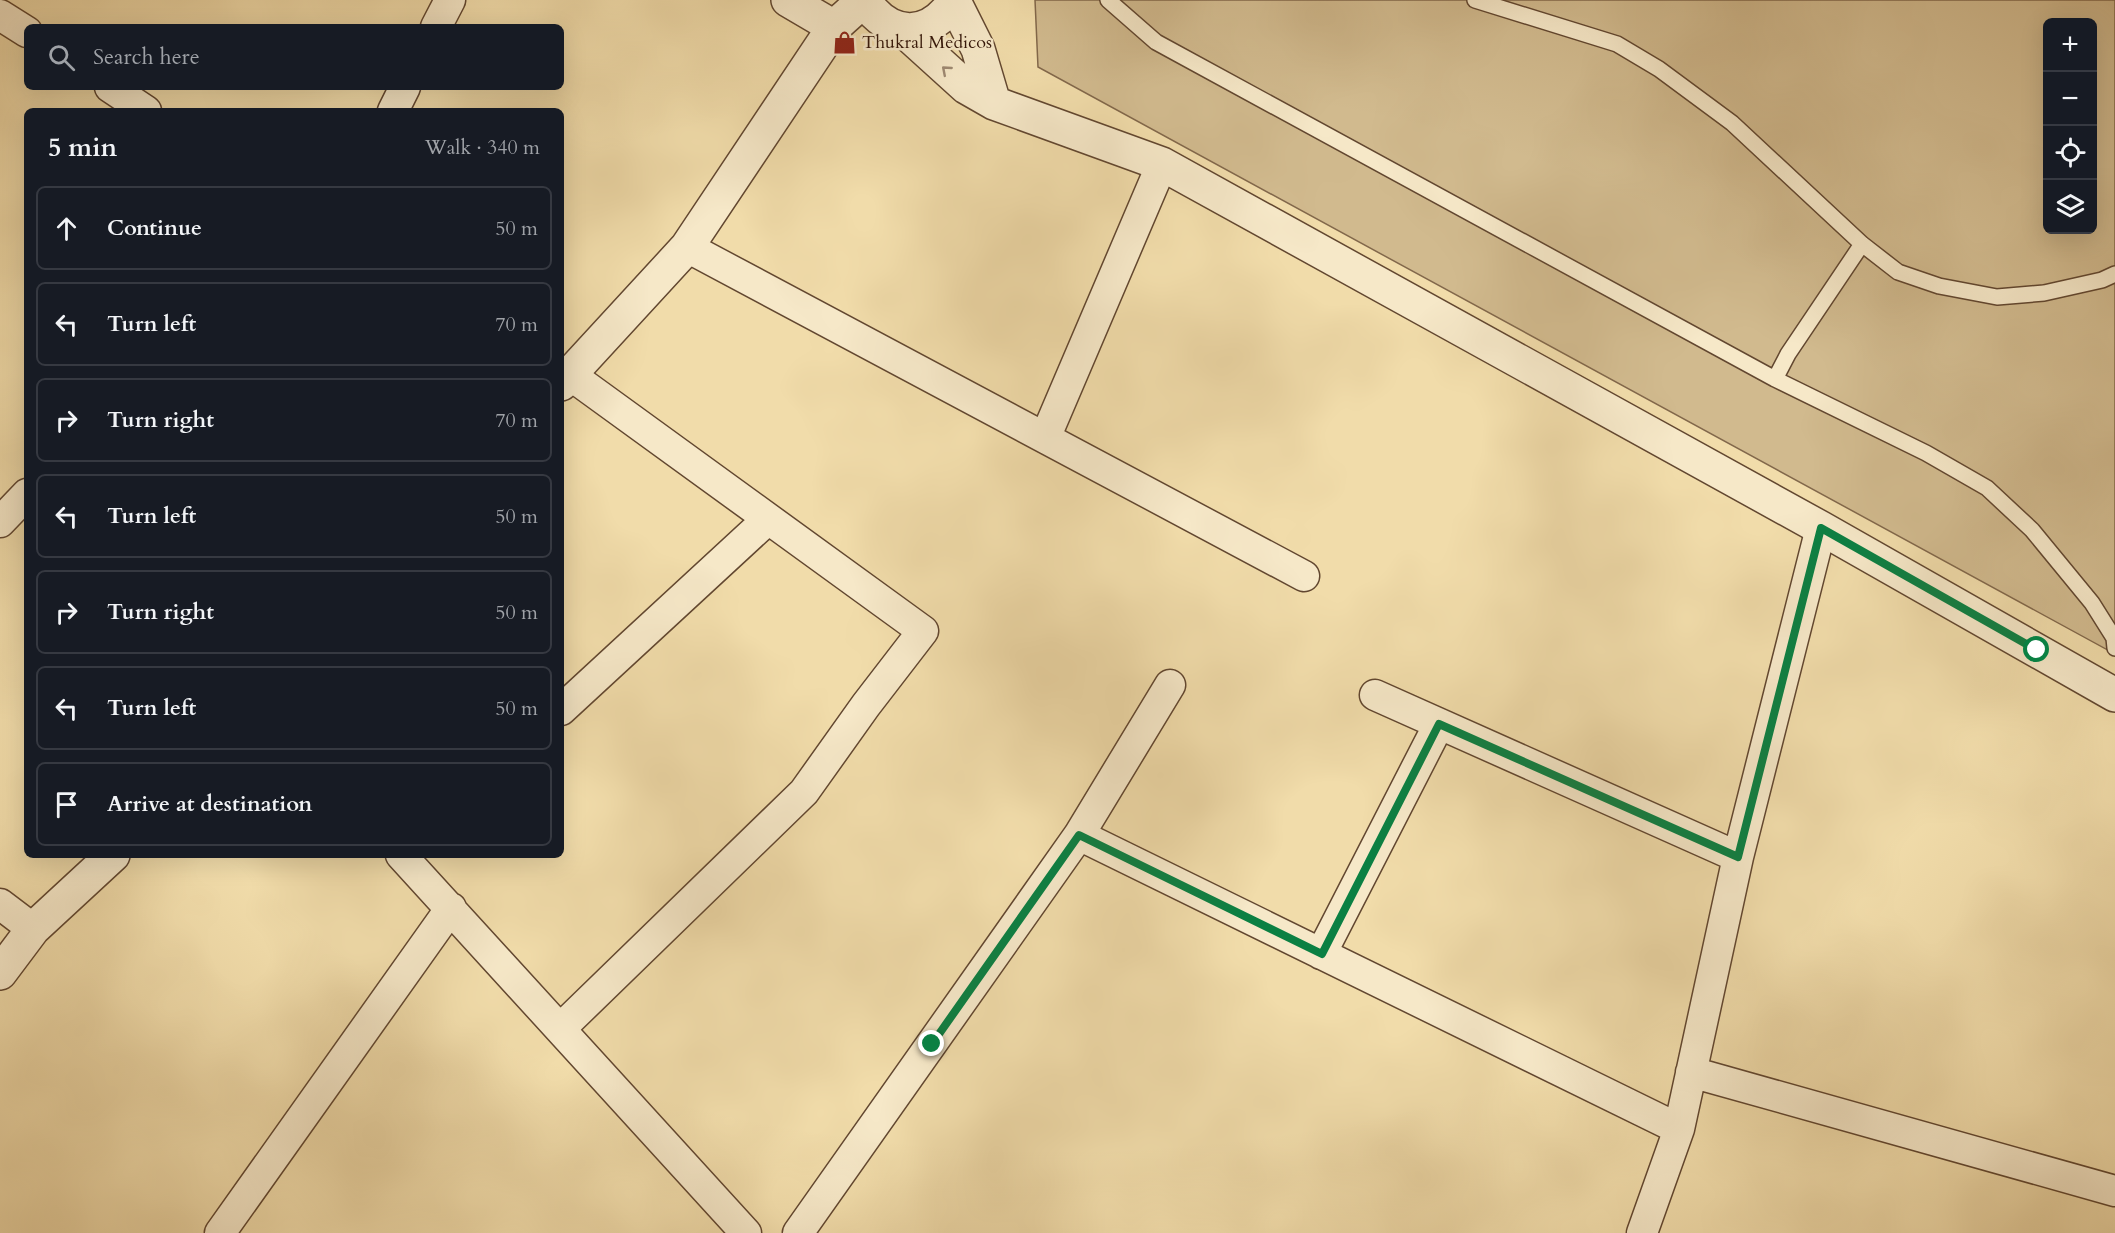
<!DOCTYPE html>
<meta charset="utf-8">
<style>
body{margin:0;font-family:Cardo,serif;background:#242831;color:#f1f3f6}
.controls{position:absolute;right:18px;top:18px;display:grid;overflow:hidden;border-radius:9px;box-shadow:0 6px 24px #0002}
.controls button{width:54px;height:54px;display:grid;place-items:center;padding:0;border:0;border-bottom:2px solid #363941;background:#171b24;color:#f1f3f6;font:30px sans-serif}
.stop{position:absolute;width:18px;height:18px;margin:-14px;border:4px solid #0b8043;border-radius:50%;background:#fff}
.stop.end{background:#0b8043;border-color:#fff;box-shadow:0 2px 6px #0008}
.list{margin:0;padding:0;list-style:none}
h2{display:flex;justify-content:space-between;align-items:center;height:78px;margin:0;padding:0 24px;font-size:26px}
h2 small{font-size:20px;font-weight:400;color:#9ea1a6}
.list li{display:grid;grid-template-columns:39px 1fr auto;gap:18px;align-items:center;box-sizing:border-box;height:84px;margin:0 12px 12px;padding:0 12px;border:2px solid #363941;border-radius:9px}
.list b{display:block;font-size:22px;white-space:nowrap}
.list em{font-size:20px;font-style:normal;color:#9ea1a6}
.icon{flex:none;width:33px;height:33px;fill:none;stroke:currentColor;stroke-width:2;stroke-linecap:round;stroke-linejoin:round}
.map{position:relative;flex:none;width:2115px;height:1233px;overflow:hidden}
.search{position:absolute;background:#171b24;box-shadow:0 6px 24px #0002;left:24px;top:24px;width:540px;height:66px;display:flex;align-items:center;gap:15px;box-sizing:border-box;padding:0 21px;border-radius:9px;color:#9ea1a6;font-size:22px}
.panel{position:absolute;background:#171b24;box-shadow:0 6px 24px #0002;left:24px;top:108px;width:540px;height:750px;border-radius:9px}
.map>svg:first-child{display:block}
.green{fill:#d1ba8e;stroke:#82684b;stroke-width:1.5;fill-rule:evenodd}
.lines{fill:none;stroke-linecap:round;stroke-linejoin:round}
.service-casing{stroke:#624730;stroke-width:18}
.minor-casing{stroke:#624730;stroke-width:33}
.tertiary-casing{stroke:#624730;stroke-width:36}
.service{stroke:#f6e8c8;stroke-width:15}
.minor{stroke:#f6e8c8;stroke-width:30}
.tertiary{stroke:#f6e8c8;stroke-width:33}
.oneway{stroke:#9e8972}
.route{stroke:#0b8043;stroke-width:8}
.labels{text-anchor:middle;stroke-width:5;stroke-linejoin:round;paint-order:stroke}
.poi-label{font-size:18px;fill:#331508;stroke:#f6e8c8;text-anchor:start}
</style>
<div class="map">
<svg width="2115" height="1233" viewBox="0 0 2115 1233">
<rect width="100%" height="100%" fill="#f1dcaa"/>
<filter id="stains"><feTurbulence type="fractalNoise" baseFrequency=".00333" numOctaves="4"/><feColorMatrix values="0 0 0 0 .2 0 0 0 0 .09 0 0 0 0 .02 0 0 0 .5 -.17"/></filter>
<radialGradient id="worn" r=".72"><stop offset=".6" stop-color="#630" stop-opacity="0"/><stop offset="1" stop-color="#630" stop-opacity=".3"/></radialGradient>
<path class="green" d="M1035 0H2115V654L1038 67ZM2048 22H2092V230H2048Z"/>
<g class="lines">
<defs>
<path id="service" d="M1108 0 1156 42 1775 379
M1475 0 1617 44 1659 69 1732 123 1862 244 1898 272 1939 286 1997 297 2044 293 2102 280 2115 274
M1862 244 1788 354 1775 379 1926 453 1987 488 2032 530 2092 603 2114 638 2115 648"/>
<path id="minor" d="M0 15 27 32
M436 27 450 0
M110 87 146 111
M393 111 405 87
M687 247 1304 576
M1045 438 1162 164
M0 522 27 494
M1375 695 1738 857
M561 710 768 519
M1079 835 1679 1129 1642 1233
M401 855 746 1233
M0 904 33 929
M1321 954 1439 724
M560 1029 804 792 866 705 923 631 569 374
M1691 1072 2115 1191
M1679 1129 1738 857 1821 528
M220 1233 451 908
M798 1233 1079 835 1170 685"/>
<path id="tertiary" d="M788 0 834 27
M864 0C890 39 929 40 955 0
M954 1 978 49 994 103
M902 29 966 87 994 103 1162 164 1821 528 2115 695
M561 384 687 247 834 27 864 0
M0 973 33 929 113 855"/>
</defs>
<use href="#service" class="service-casing"/>
<use href="#minor" class="minor-casing"/>
<use href="#tertiary" class="tertiary-casing"/>
<use href="#service" class="service"/>
<use href="#minor" class="minor"/>
<use href="#tertiary" class="tertiary"/>
</g>
<defs><path id="oneway-chevron" d="M-2-3.5L2.5 0L-2 3.5" fill="none" stroke-width="1.6" stroke-linecap="round" stroke-linejoin="round" transform="scale(1.5)"/></defs>
<use class="oneway" href="#oneway-chevron" transform="translate(946 70) rotate(-139)"/>
<g class="lines">
<path class="route" d="M932 1044 1079 835 1322 954 1439 724 1738 857 1821 528 2037 650"/>
</g>
<defs>
<symbol id="shop-bare" viewBox="-9 -9 18 18"><path d="M-5-2.5h2.3a2.7 3.5 0 0 1 5.4 0H5L5.5 6h-11ZM-1.5-2.5h3a1.5 2.3 0 0 0-3 0Z" fill="#8f2418" stroke="#f6e8c8" stroke-width="2.5" paint-order="stroke"/></symbol>
</defs>
<g fill-rule="evenodd">
<use href="#shop-bare" x="828" y="26" width="33" height="33"/>
</g>
<g class="labels">
<g class="poi-label">
<text x="862" y="48">Thukral Medicos</text>
</g>
</g>
<rect width="100%" height="100%" filter="url(#stains)"/>
<rect width="100%" height="100%" fill="url(#worn)"/>
</svg>
<div class="controls">
<button>+</button>
<button>−</button>
<button><svg class="icon" aria-label="locate" viewBox="0 0 24 24"><circle cx="12" cy="12" r="6"/><path d="M12 2v4M12 18v4M2 12h4M18 12h4"/></svg></button>
<button><svg class="icon" aria-label="layers" viewBox="0 0 24 24"><path d="M12 4l9 5-9 5-9-5zM3 14l9 5 9-5"/></svg></button>
</div>
<div class="stop" style="left:2037px;top:650px"></div>
<div class="stop end" style="left:932px;top:1044px"></div>
<div class="search"><svg class="icon" aria-label="search" viewBox="0 0 24 24"><circle cx="10" cy="10" r="6"/><path d="M15 15l6 6"/></svg>Search here</div>
<section class="panel">
<h2>5 min<small>Walk · 340 m</small></h2>
<ul class="list">
<li><svg class="icon" aria-label="ahead" viewBox="0 0 24 24"><path d="M12 20V5M6 11l6-6 6 6"/></svg><div><b>Continue</b></div><em>50 m</em></li>
<li><svg class="icon" aria-label="left" viewBox="0 0 24 24"><path d="M17 20v-9H6M10 6l-5 5 5 5"/></svg><div><b>Turn left</b></div><em>70 m</em></li>
<li><svg class="icon" aria-label="right" viewBox="0 0 24 24"><path d="M7 20v-9h11M14 6l5 5-5 5"/></svg><div><b>Turn right</b></div><em>70 m</em></li>
<li><svg class="icon" aria-label="left" viewBox="0 0 24 24"><path d="M17 20v-9H6M10 6l-5 5 5 5"/></svg><div><b>Turn left</b></div><em>50 m</em></li>
<li><svg class="icon" aria-label="right" viewBox="0 0 24 24"><path d="M7 20v-9h11M14 6l5 5-5 5"/></svg><div><b>Turn right</b></div><em>50 m</em></li>
<li><svg class="icon" aria-label="left" viewBox="0 0 24 24"><path d="M17 20v-9H6M10 6l-5 5 5 5"/></svg><div><b>Turn left</b></div><em>50 m</em></li>
<li><svg class="icon" aria-label="arrive" viewBox="0 0 24 24"><path d="M6 21V4h12l-3 4 3 4H6"/></svg><div><b>Arrive at destination</b></div></li>
</ul>
</section>
</div>
